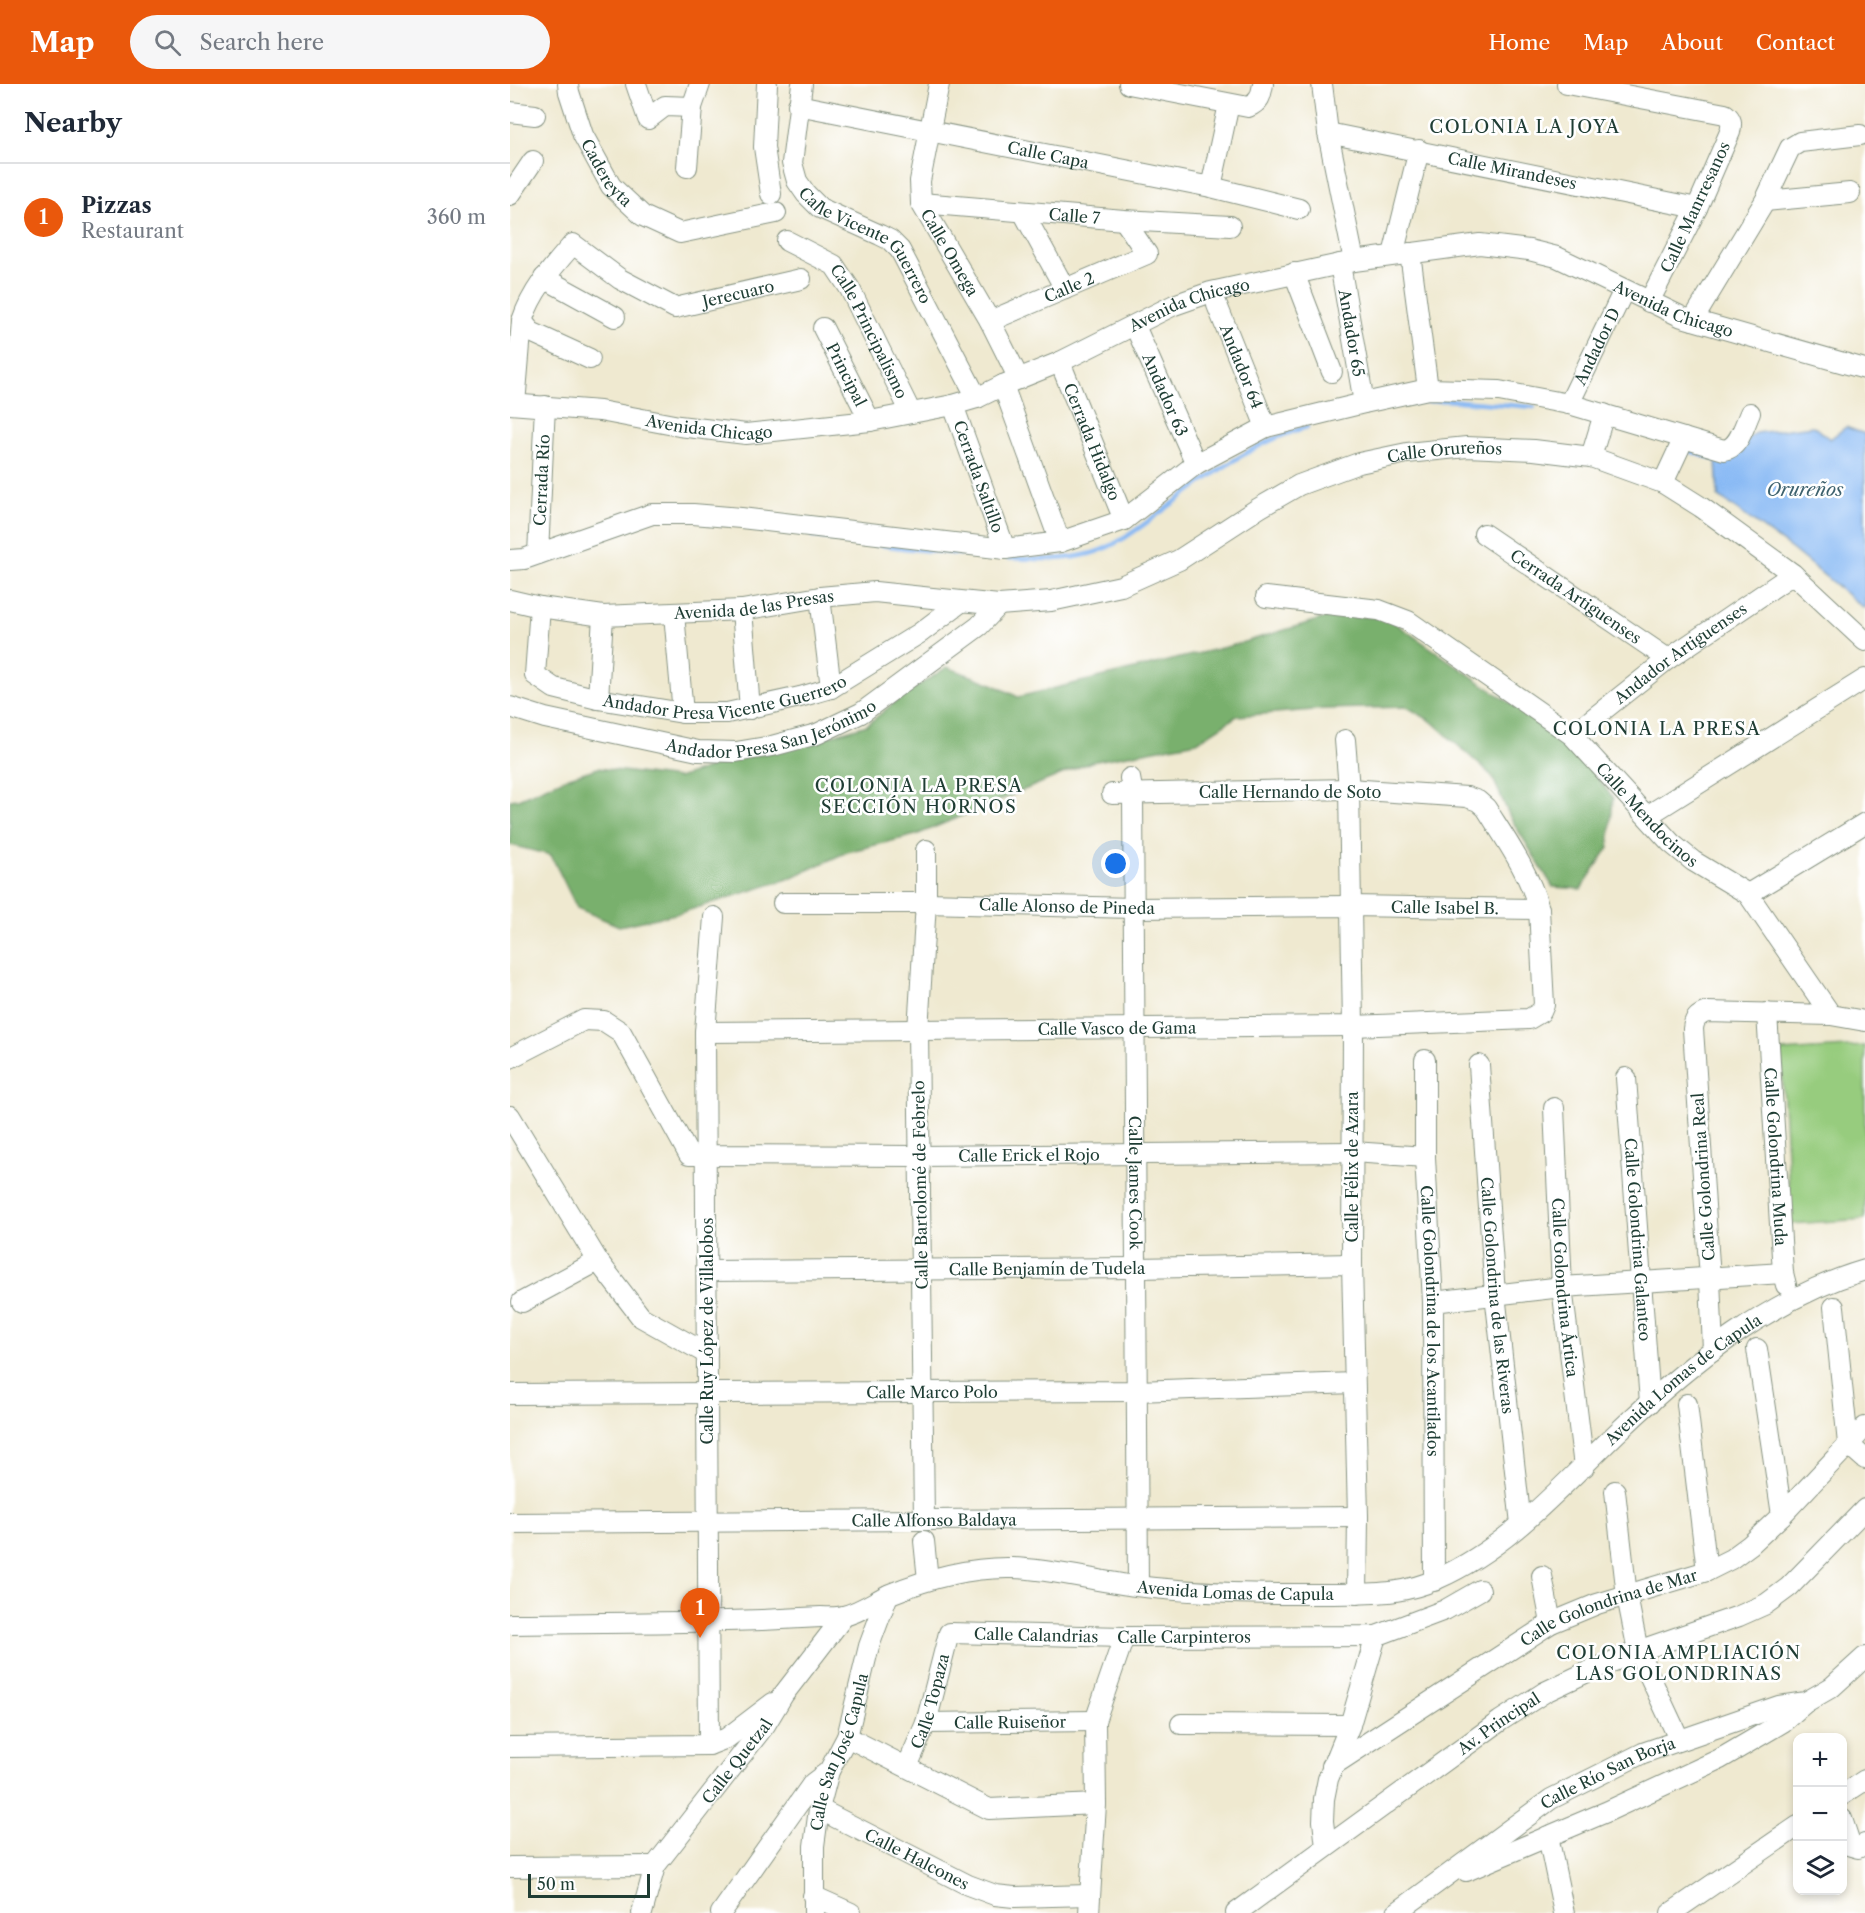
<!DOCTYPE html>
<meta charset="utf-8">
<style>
body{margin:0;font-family:"Libre Caslon Text",serif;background:#f6f6f7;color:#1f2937}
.controls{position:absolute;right:18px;bottom:18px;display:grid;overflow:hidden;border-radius:12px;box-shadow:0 3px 9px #0003}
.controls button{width:54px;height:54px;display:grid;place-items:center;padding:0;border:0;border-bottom:2px solid #e0e1e3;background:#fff;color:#1f2937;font:30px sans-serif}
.scale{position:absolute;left:18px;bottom:15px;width:122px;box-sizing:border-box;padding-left:6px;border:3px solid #1f3d34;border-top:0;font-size:16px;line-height:21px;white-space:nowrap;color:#1f3d34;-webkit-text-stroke:4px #fff;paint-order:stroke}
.you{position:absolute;left:606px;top:780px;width:21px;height:21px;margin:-15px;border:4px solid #fff;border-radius:50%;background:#1a73e8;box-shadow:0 0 0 9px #1a73e833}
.badge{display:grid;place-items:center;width:39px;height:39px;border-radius:50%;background:#ea580c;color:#fff;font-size:20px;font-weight:700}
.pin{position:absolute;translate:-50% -50px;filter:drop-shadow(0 2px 3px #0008)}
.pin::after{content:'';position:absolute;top:32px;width:21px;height:18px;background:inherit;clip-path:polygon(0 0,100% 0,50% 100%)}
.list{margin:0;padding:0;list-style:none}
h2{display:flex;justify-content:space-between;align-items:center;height:78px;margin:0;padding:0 24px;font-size:26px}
h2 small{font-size:20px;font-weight:400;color:#747a83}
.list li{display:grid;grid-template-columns:39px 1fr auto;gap:18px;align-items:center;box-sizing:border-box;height:108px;padding:0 24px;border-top:2px solid #e0e1e3}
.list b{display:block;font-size:22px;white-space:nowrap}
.list p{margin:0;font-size:20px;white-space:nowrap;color:#747a83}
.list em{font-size:20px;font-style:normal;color:#747a83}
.icon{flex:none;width:33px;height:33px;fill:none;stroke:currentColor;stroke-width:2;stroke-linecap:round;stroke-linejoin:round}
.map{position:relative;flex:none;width:1355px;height:1829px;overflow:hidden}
header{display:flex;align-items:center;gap:36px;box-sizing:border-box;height:84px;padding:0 30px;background:#ea580c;color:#fff}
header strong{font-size:28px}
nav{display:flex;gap:33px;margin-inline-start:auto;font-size:21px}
.search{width:420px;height:54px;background:#f6f6f7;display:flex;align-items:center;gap:15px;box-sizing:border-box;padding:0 21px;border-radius:33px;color:#747a83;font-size:22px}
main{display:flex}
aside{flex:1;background:#fff}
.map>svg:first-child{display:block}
.green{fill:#97cc7e;stroke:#5b8459;stroke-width:1.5}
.forest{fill:#79b06d;stroke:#4c7650;stroke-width:1.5}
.water{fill:#88b9f4;stroke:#547b94;stroke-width:1.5}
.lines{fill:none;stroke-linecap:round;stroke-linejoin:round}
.stream{stroke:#88b9f4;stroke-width:4.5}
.minor-casing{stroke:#879382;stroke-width:22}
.minor{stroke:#fff;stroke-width:20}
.labels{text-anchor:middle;stroke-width:5;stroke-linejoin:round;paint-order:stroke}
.street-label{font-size:16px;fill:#1f3d34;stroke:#fff}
.neighbourhood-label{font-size:18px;letter-spacing:1.5px;fill:#1f3d34;stroke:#fff}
.water-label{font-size:18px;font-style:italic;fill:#3e626e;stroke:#fff}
</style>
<header>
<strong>Map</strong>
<div class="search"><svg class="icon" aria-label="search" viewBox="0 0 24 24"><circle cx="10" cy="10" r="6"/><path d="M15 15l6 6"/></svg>Search here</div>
<nav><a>Home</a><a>Map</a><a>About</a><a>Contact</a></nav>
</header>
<main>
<aside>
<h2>Nearby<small></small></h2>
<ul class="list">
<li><span class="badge">1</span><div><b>Pizzas</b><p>Restaurant</p></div><em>360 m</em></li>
</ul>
</aside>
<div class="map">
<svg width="1355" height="1829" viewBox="0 0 1355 1829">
<rect width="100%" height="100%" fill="#fff"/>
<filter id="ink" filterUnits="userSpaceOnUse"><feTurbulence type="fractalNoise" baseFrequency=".0167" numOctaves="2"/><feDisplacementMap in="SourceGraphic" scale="12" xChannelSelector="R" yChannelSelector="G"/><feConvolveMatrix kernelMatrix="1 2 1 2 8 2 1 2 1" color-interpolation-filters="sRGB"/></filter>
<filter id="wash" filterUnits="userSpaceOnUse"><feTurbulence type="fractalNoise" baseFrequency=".008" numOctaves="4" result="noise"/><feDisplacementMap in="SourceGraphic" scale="24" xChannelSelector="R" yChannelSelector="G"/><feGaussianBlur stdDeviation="1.35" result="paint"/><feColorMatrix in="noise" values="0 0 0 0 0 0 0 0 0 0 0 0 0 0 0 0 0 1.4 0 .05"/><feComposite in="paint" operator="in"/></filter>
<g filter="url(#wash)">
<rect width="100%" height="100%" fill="#efe9d0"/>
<path class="green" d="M1355 962V1135L1281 1140 1271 967Z"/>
<path class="forest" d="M821 532 876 533 1023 635 1078 681 1103 714 1099 763 1071 805 1043 803 1000 733 982 692 921 637 897 623 816 625 727 632 687 658 581 678 406 751 337 768 278 795 170 829 109 842 67 824 41 771 0 761V716L8 715 59 693 88 684 168 694 219 677 285 662 357 641 391 613 437 583 480 599 508 613 728 560Z"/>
<path class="water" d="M1303 342 1320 355 1336 343 1355 350V525L1283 466 1208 412 1206 376 1246 349Z"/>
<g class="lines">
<path class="stream" d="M895 319 936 316 1024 323
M1174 365 1211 377
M303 452 394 464 473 472
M497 474C524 475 552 477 579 470 607 463 631 442 654 426 699 393 742 358 797 343
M26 481 69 466"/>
</g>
</g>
<g filter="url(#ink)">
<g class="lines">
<defs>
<g id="minor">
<path id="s1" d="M58 0 59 8 73 51 101 102 133 132 170 149 266 129"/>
<path d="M126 0 138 35 155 22 182 23"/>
<path d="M257 0 254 63 261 110"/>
<path id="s2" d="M292 0 282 79 287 97 296 110 310 124 370 151 380 156 390 166 467 314"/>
<path id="s3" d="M429 0 410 97 411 119 480 237 509 295"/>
<path d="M619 0 738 23C750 18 751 12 753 0"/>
<path d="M812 0 818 49 844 177"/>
<path d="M1057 0 1215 30C1222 35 1222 39 1220 48L1187 124 1139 218"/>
<path id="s4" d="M288 21 701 103 789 125"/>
<path d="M0 28 25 31"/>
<path id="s5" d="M818 49 1187 124"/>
<path d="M177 83 182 23 190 0"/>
<path d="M701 103 719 20"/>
<path d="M0 111 23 77"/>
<path d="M1255 117 1340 109"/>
<path id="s6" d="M411 119 614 136 720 142"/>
<path d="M513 128 555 205"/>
<path id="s7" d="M277 157 324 181 340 205 401 329"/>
<path d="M900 169 918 305"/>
<path d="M883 171 909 66"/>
<path id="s8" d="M830 180 854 319"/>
<path d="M784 189 822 288"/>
<path d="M34 194 105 233"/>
<path id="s9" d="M707 221 756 343"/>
<path d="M1183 236 1255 117 1280 64 1290 58 1350 51"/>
<path d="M12 237 21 248 80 275"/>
<path id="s10" d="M480 237 637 170 614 136"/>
<path id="s11" d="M625 242 686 380"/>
<path id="s12" d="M313 244 360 337"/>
<path id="s13" d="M550 278 614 436"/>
<path d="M493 301 550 458"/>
<path id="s14" d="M0 320 90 327 169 342 236 350 360 337 443 321 467 314 493 301 550 278 664 221 701 208 844 177 970 160 1019 166 1047 173 1172 233 1355 285"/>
<path id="s15" d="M5 320 12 237C22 206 43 183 63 160L110 195 165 224 291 195"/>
<path id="s16" d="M1059 320 1114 206"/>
<path id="s17" d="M443 321 495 465"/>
<path d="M1081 373 1094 330"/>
<path d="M1153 399 1174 354"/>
<path id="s18" d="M974 450 1158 575"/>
<path id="s19" d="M28 470 35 322"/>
<path d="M0 476 14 475 142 430H183L231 434 495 465 550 458 614 436 686 380 756 343 854 319 918 305 989 307 1059 320 1214 366C1229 364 1234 342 1240 329"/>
<path d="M310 513 321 604"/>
<path id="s20" d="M756 513 869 526 898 537 1062 651 1161 759 1183 777 1238 810 1321 931"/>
<path id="s21" d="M0 516 30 523 93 532 232 526 310 513 365 508 489 521 541 517 611 502 669 476 749 424 789 401 849 379 897 369 957 363 1024 366 1081 373 1153 399 1191 423 1283 490 1355 557"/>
<path id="s22" d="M30 523 25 591 44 604 88 615 173 629H217L290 613 321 604 410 549 451 518"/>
<path d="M232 526 240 625"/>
<path d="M164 530 173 629"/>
<path d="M88 615 93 532"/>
<path id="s23" d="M0 623 35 634 188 667 226 668 262 662 307 650 351 629 469 542 489 521"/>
<path id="s24" d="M1062 651 1158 575 1283 490"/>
<path d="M835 656 839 705 843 942 842 1180 848 1433 847 1510"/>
<path id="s25" d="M620 694 623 710 628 1502"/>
<path d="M1137 732 1355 595"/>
<path d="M1238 810 1355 739"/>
<path id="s26" d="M273 819H416L624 824 840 822 1029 825"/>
<path id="s27" d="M1257 929 1273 1189 1276 1201"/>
<path id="s28" d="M195 948 843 942 1019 935 1031 928 1034 921 1029 825C1019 788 996 756 976 724L968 717 957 713 839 705 602 710"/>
<path id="s29" d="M0 974 74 936 94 937 111 948 179 1071 409 1072 843 1068 915 1073"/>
<path id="s30" d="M915 976V1073L923 1218 924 1497"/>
<path id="s31" d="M969 981 985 1210 1011 1440"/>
<path id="s32" d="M1116 994 1140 1319"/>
<path id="s33" d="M1044 1024 1052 1203 1074 1383"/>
<path d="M0 1032 88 1177 131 1233 197 1270"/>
<path id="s34" d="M197 1187 627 1184 842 1180"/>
<path d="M12 1218 88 1177"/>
<path d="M923 1218 1052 1203 1273 1189"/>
<path d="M1324 1223 1338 1360 1355 1375"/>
<path d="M1247 1265 1272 1431"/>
<path d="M1203 1266 1200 1195 1183 945C1184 935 1188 931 1197 928L1321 931 1355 937"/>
<path id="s35" d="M0 1310 627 1307 844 1299"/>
<path d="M1177 1320 1197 1487"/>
<path d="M1105 1407 1117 1512 1128 1567 1169 1655"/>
<path d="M414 1436 408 946 416 819V766"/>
<path id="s36" d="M0 1439 848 1433"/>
<path d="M414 1457 418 1496"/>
<path d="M1032 1492 1041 1539"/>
<path id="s37" d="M0 1540C84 1539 168 1539 252 1536 271 1535 291 1534 311 1533 318 1533 326 1534 333 1532 349 1529 365 1517 380 1510 419 1494 459 1483 502 1484 543 1485 586 1497 626 1502 690 1510 755 1510 819 1510 858 1509 890 1512 927 1495 1000 1463 1053 1400 1110 1346 1180 1279 1260 1214 1355 1186"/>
<path id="s38" d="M416 1639 585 1637"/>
<path d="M671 1640 840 1641"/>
<path d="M337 1653 479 1725 586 1720"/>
<path d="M199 1661 195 948 204 833"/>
<path d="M0 1663 199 1661 217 1654 263 1619"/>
<path id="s39" d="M822 1682 1041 1539 1087 1520 1197 1487 1221 1475 1240 1461 1272 1431 1355 1343"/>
<path id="s40" d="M397 1683 416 1639 439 1549 614 1553 866 1552 935 1526 970 1506"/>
<path d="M1332 1711 1355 1696"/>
<path id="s41" d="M309 1725 458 1801 485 1811 504 1813 580 1811"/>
<path d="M1332 1735 1341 1762 1348 1764 1355 1760"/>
<path d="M1038 1752 1054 1829"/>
<path d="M816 1763 813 1737 814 1715 818 1695 840 1641 866 1552"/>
<path d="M0 1783 145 1782"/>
<path d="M956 1787 1096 1728 1210 1675 1273 1638 1296 1618"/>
<path d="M303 1812 341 1829"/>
<path id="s42" d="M132 1829 145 1782 255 1641 273 1611 334 1532"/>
<path d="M211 1829 303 1699 319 1687"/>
<path id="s43" d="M304 1829V1762L309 1725 319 1687 337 1653 359 1562 378 1511"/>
<path d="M579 1829 586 1720 585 1637 614 1553"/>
<path id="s44" d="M726 1829 990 1637 1035 1608 1075 1589 1128 1567 1229 1532 1256 1520 1279 1503 1355 1425"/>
<path id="s45" d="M886 1829 1041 1715 1133 1669 1269 1622 1296 1618 1322 1603 1355 1573"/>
<path d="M1161 1829 1288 1742"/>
</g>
</defs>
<use href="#minor" class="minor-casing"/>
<use href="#minor" class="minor"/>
</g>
</g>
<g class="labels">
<g class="street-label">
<text dy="6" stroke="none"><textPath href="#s4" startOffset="255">Calle Capa</textPath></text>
<text dy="6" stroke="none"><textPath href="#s5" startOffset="188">Calle Mirandeses</textPath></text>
<text dy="6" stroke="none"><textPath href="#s1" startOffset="98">Cadereyta</textPath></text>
<text transform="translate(1185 123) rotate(-65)" y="6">Calle Manrresanos</text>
<text dy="6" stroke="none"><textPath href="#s6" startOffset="154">Calle 7</textPath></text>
<text dy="6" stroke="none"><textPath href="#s2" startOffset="196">Calle Vicente Guerrero</textPath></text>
<text dy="6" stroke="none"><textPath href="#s3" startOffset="178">Calle Omega</textPath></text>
<text dy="6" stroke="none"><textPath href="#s10" startOffset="86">Calle 2</textPath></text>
<text dy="6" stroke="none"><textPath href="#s15" startOffset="362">Jerecuaro</textPath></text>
<text dy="6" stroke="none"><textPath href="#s14" startOffset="705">Avenida Chicago</textPath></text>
<text dy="6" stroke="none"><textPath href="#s14" startOffset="1209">Avenida Chicago</textPath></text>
<text dy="6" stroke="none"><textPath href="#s7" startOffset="128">Calle Principalismo</textPath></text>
<text dy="6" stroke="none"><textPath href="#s8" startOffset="70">Andador 65</textPath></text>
<text dy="6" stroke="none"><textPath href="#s16" startOffset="64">Andador D</textPath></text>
<text dy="6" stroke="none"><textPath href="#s9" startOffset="66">Andador 64</textPath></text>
<text dy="6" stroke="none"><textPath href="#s12" startOffset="52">Principal</textPath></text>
<text dy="6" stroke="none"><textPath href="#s11" startOffset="75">Andador 63</textPath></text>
<text dy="6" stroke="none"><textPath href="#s14" startOffset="201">Avenida Chicago</textPath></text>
<text dy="6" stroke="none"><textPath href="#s13" startOffset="86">Cerrada Hidalgo</textPath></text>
<text dy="6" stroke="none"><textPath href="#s21" startOffset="972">Calle Orureños</textPath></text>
<text dy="6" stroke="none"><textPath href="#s17" startOffset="76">Cerrada Saltillo</textPath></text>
<text dy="6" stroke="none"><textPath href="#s19" startOffset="74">Cerrada Río</textPath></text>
<text dy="6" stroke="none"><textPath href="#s18" startOffset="111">Cerrada Artiguenses</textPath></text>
<text dy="6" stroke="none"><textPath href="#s21" startOffset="246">Avenida de las Presas</textPath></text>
<text dy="6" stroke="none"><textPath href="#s24" startOffset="136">Andador Artiguenses</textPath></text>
<text dy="6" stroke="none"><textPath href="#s22" startOffset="266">Andador Presa Vicente Guerrero</textPath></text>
<text dy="6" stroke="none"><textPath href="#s23" startOffset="270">Andador Presa San Jerónimo</textPath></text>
<text x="780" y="714">Calle Hernando de Soto</text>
<text dy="6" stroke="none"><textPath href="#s20" startOffset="454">Calle Mendocinos</textPath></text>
<text dy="6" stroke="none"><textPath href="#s26" startOffset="284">Calle Alonso de Pineda</textPath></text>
<text dy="6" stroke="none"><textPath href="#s26" startOffset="662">Calle Isabel B.</textPath></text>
<text dy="6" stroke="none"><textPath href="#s28" startOffset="412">Calle Vasco de Gama</textPath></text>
<text dy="6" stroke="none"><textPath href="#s29" startOffset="604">Calle Erick el Rojo</textPath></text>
<text dy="6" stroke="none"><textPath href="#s27" startOffset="144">Calle Golondrina Muda</textPath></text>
<text transform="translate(842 1083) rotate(-90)" y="6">Calle Félix de Azara</text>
<text transform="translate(1193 1093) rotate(-94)" y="6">Calle Golondrina Real</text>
<text dy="6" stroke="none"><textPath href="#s25" startOffset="405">Calle James Cook</textPath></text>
<text transform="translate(410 1101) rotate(-91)" y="6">Calle Bartolomé de Febrelo</text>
<text dy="6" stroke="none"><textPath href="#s32" startOffset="162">Calle Golondrina Galanteo</textPath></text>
<text dy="6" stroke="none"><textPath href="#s34" startOffset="340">Calle Benjamín de Tudela</textPath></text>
<text dy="6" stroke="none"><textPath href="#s33" startOffset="180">Calle Golondrina Ártica</textPath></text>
<text dy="6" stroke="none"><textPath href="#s31" startOffset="231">Calle Golondrina de las Riveras</textPath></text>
<text dy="6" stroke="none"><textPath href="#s30" startOffset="261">Calle Golondrina de los Acantilados</textPath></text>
<text transform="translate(197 1247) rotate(-90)" y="6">Calle Ruy López de Villalobos</text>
<text dy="6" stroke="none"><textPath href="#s37" startOffset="1258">Avenida Lomas de Capula</textPath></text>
<text dy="6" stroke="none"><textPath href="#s35" startOffset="422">Calle Marco Polo</textPath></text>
<text dy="6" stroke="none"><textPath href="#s36" startOffset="424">Calle Alfonso Baldaya</textPath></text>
<text dy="6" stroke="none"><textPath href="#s37" startOffset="736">Avenida Lomas de Capula</textPath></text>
<text dy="6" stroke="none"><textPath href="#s39" startOffset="321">Calle Golondrina de Mar</textPath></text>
<text dy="6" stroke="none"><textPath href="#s40" startOffset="228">Calle Calandrias</textPath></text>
<text dy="6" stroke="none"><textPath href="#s40" startOffset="376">Calle Carpinteros</textPath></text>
<text dy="6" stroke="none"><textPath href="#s40" startOffset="70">Calle Topaza</textPath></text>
<text dy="6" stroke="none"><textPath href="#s38" startOffset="84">Calle Ruiseñor</textPath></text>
<text dy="6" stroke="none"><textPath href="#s44" startOffset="324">Av. Principal</textPath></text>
<text dy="6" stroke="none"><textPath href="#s43" startOffset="165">Calle San José Capula</textPath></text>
<text dy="6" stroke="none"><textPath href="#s42" startOffset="182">Calle Quetzal</textPath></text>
<text dy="6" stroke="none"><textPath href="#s45" startOffset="255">Calle Río San Borja</textPath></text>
<text dy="6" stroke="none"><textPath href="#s41" startOffset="110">Calle Halcones</textPath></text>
</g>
<g class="neighbourhood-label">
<text x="1015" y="49">COLONIA LA JOYA</text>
<text x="1147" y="651">COLONIA LA PRESA</text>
<text x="409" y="708">COLONIA LA PRESA<tspan x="409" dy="21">SECCIÓN HORNOS</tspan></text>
<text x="1169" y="1575">COLONIA AMPLIACIÓN<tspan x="1169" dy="21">LAS GOLONDRINAS</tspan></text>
</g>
<g class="water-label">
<text x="1295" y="412">Orureños</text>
</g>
</g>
</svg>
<div class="controls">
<button>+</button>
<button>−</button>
<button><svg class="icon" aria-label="layers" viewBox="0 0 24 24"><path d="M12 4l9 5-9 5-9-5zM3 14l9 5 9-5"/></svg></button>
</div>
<div class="scale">50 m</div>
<div class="you"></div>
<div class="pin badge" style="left:190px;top:1554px">1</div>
</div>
</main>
